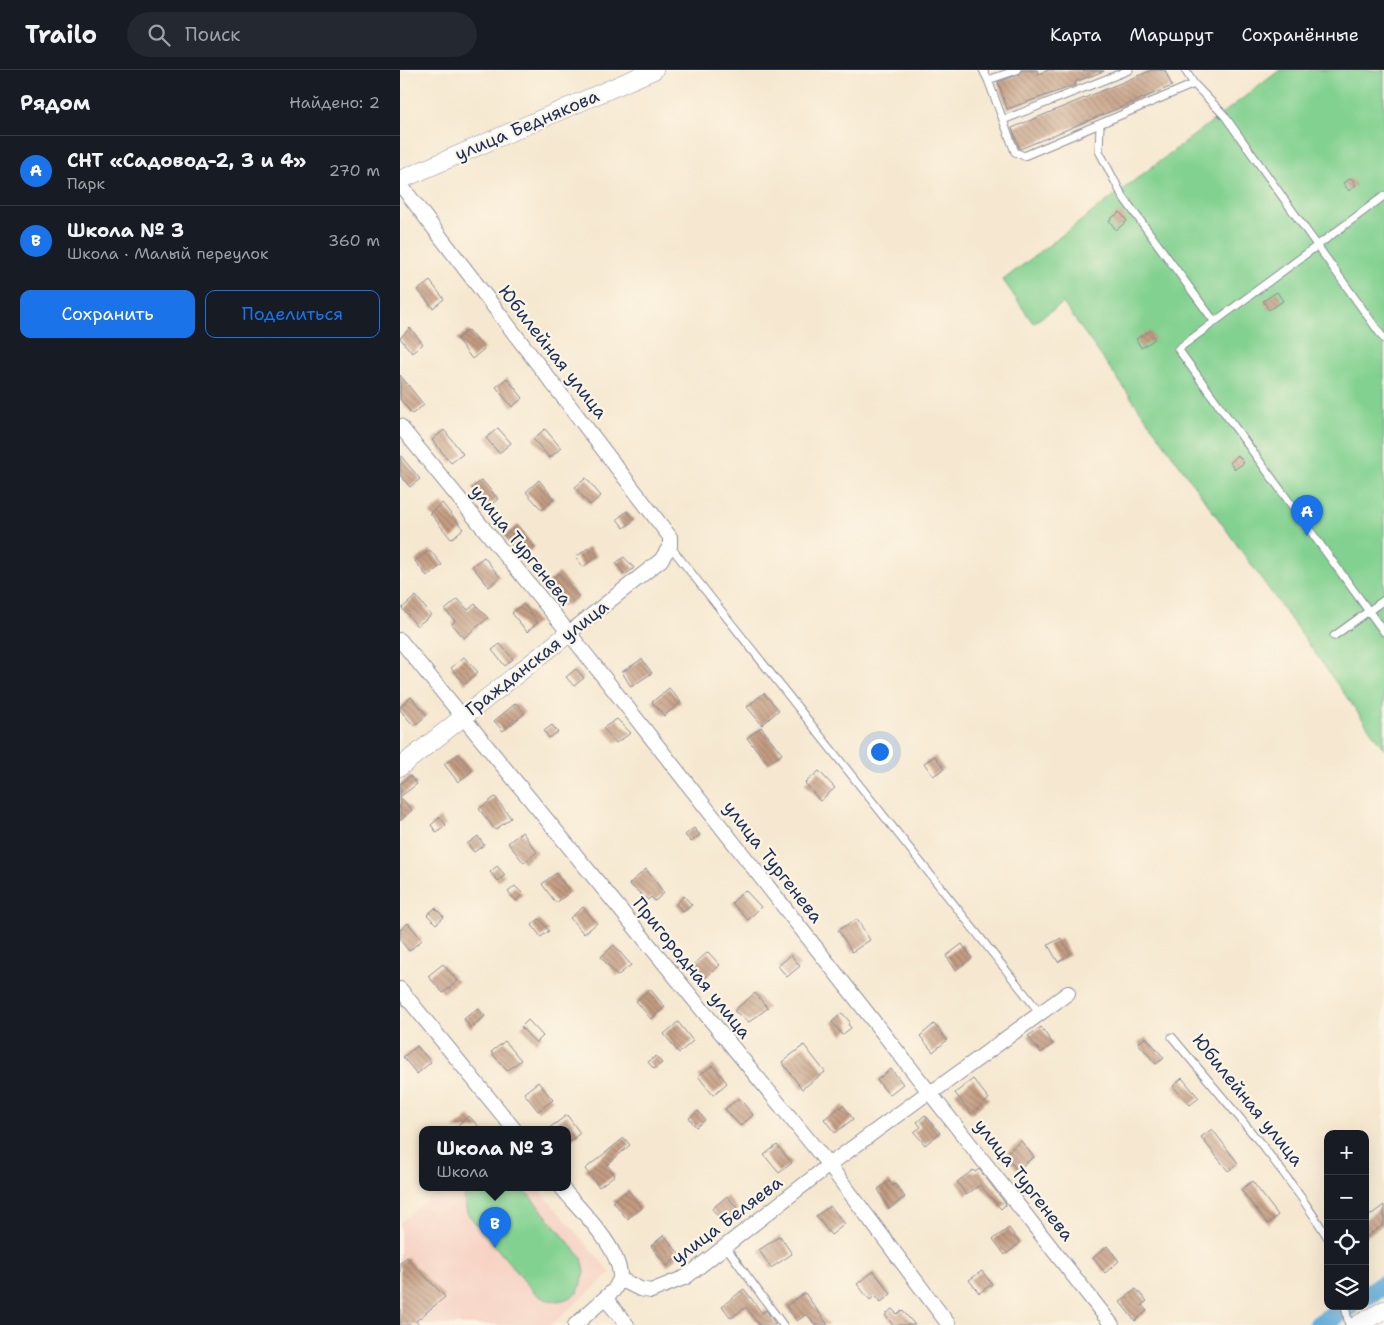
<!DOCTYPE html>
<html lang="ru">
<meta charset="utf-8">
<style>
body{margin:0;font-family:"Shantell Sans",sans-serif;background:#242831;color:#f1f3f6}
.controls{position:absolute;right:15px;bottom:15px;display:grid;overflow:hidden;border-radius:10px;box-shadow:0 5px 20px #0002}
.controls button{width:45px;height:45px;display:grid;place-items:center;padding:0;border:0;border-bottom:1px solid #363941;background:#171b24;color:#f1f3f6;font:25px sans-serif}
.you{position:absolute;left:479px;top:681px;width:18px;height:18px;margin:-12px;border:4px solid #fff;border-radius:50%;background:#1a73e8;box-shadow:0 0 0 8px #1a73e833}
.badge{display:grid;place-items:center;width:32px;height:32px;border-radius:50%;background:#1a73e8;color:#fff;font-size:16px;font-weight:700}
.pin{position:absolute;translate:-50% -41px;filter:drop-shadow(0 1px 2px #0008)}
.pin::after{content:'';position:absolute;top:26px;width:18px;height:15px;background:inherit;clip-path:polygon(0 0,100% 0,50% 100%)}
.popup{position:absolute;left:19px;top:1056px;width:152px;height:65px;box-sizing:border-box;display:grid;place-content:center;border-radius:10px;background:#171b24;filter:drop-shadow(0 1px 4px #0005);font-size:16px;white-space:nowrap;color:#9ea1a6}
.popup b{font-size:19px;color:#f1f3f6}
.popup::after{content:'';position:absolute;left:50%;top:100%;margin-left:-10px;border:10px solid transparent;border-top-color:#171b24}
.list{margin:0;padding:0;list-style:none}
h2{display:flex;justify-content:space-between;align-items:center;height:65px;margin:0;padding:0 20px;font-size:21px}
h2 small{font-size:16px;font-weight:400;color:#9ea1a6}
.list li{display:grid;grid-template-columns:32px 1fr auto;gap:15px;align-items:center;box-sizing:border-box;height:70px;padding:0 20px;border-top:1px solid #363941}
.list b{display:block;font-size:19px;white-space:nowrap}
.list p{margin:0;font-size:16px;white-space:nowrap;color:#9ea1a6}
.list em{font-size:16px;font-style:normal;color:#9ea1a6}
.actions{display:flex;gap:10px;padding:15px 20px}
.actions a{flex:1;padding:11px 0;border:1px solid #1a73e8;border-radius:10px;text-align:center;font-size:18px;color:#1a73e8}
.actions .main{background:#1a73e8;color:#fff}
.icon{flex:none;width:28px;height:28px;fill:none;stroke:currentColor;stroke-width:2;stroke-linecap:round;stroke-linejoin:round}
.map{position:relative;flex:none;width:984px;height:1255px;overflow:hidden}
header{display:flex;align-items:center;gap:30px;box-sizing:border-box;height:70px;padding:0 25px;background:#171b24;border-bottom:1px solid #363941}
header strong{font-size:24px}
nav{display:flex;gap:28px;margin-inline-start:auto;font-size:18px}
.search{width:350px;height:45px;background:#242831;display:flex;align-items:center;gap:12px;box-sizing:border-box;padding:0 18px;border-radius:28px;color:#9ea1a6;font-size:19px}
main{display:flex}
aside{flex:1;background:#171b24}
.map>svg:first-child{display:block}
.built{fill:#f6d2c4}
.garden{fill:#82d190;stroke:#4e8077}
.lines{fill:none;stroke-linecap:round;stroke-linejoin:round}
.river{stroke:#65b0de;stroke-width:21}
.building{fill:url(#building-back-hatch)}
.service-casing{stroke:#888c97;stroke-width:9}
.minor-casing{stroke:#888c97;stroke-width:16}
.tertiary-casing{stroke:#888c97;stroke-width:19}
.service{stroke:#fff;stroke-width:7}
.minor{stroke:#fff;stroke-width:14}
.tertiary{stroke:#fff;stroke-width:18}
.labels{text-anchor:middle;stroke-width:4.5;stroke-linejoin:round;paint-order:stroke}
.street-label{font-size:18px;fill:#1b2f5e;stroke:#fcf5e5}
</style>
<header>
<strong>Trailo</strong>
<div class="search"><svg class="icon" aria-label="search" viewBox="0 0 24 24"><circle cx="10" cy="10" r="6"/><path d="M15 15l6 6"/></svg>Поиск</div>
<nav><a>Карта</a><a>Маршрут</a><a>Сохранённые</a></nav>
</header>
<main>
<aside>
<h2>Рядом<small>Найдено: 2</small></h2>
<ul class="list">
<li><span class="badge">A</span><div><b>СНТ «Садовод-2, 3 и 4»</b><p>Парк</p></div><em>270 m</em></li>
<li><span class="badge">B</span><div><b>Школа № 3</b><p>Школа · Малый переулок</p></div><em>360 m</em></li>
</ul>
<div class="actions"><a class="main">Сохранить</a><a>Поделиться</a></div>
</aside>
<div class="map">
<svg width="984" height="1255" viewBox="0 0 984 1255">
<defs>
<pattern id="building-back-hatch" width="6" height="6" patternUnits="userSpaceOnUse" patternTransform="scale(1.25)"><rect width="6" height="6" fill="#c49c81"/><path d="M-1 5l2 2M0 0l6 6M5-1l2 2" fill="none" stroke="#9e806d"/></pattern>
</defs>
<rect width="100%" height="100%" fill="#fcf5e5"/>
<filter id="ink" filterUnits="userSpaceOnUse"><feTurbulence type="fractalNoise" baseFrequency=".02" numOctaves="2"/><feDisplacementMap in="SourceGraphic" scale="10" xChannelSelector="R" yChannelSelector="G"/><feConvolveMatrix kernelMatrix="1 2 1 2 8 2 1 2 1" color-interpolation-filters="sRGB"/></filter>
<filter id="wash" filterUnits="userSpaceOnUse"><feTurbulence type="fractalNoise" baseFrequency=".0096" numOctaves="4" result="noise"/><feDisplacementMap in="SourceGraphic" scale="20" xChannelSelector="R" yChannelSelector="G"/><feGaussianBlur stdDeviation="1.12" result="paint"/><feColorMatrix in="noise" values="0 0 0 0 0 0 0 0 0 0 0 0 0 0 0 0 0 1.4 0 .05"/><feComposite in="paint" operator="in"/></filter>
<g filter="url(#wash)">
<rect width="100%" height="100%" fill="#f6e8d0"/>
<path class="built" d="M42 1117H137L211 1203 151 1255H0V1153Z"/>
<path class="garden" d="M880 0H984V679L663 233 633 253 603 210Z
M67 1117H122L182 1188 185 1202 178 1222C163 1234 147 1234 133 1221L67 1143 64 1129Z"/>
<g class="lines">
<path class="river" d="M965 1226 984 1215
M919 1255 949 1236"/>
</g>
<g id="blocks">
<path class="building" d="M622 0H637L638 4 649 0 704 1 675 12 676 15 607 39 598 12 619 5Z
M752 0H765L772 16 620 79 612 58Z
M951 108 956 115 949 121 943 113Z
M720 142 727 151 716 160 709 150Z
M30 211 44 229 33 238 18 220Z
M877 222 883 231 869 240 863 231Z
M10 258 23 274 12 283 0 268Z
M68 260 84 279 72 289 57 269Z
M750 261 755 269 741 278 736 269Z
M0 305 24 335 12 344 0 329Z
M107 308 123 328 112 337 96 317Z
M98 358 111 373 99 383 86 368Z
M145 359 161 378 150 388 133 369Z
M44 360 63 384 51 393 32 370Z
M0 385 20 409 10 417 0 405Z
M838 385 844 393 835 399 830 393Z
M186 408 201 426 190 435 175 417Z
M82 410 98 429 88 437 72 418Z
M139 410 154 429 142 440 126 422Z
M42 433 63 459 51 469 30 443Z
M227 441 234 450 224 458 217 449Z
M117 455 135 477 122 488 104 466Z
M189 477 197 486 183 497 176 487Z
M30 480 42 495 27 506 15 491Z
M84 487 100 507 89 517 72 496Z
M224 487 234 498 225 505 216 493Z
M159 503 179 527 167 536 147 513Z
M16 526 31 545 17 556 2 538Z
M58 529 68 540 75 534 88 548 64 568 52 554 55 551 45 540Z
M123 534 138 552 127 562 112 543Z
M100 574 113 589 105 596 92 580Z
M64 587 78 602 65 614 51 598Z
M242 589 252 603 231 617 222 602Z
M176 599 184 608 174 616 166 607Z
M269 618 281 632 264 646 252 632Z
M364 623 379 640 362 655 347 637Z
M11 627 27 645 14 656 0 640V637Z
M116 633 125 643 103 661 94 651Z
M217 649 231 663 216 673 203 658Z
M152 655 158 662 149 668 144 661Z
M361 657 382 684 368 694 347 668Z
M58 684 72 701 58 712 44 694Z
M535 686 544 699 533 706 524 693Z
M419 701 435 718 420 731 405 713Z
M10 706 17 714 0 727 12 740 0 751V714Z
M95 727 111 748 95 760 79 739Z
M40 747 46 755 37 763 31 755Z
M294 758 300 765 291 772 285 765Z
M122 762 137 782 124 793 108 773Z
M78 766 84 775 74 782 67 774Z
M97 796 105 805 98 811 90 802Z
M246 799 264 823 255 831 251 827 248 830 229 814Z
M156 803 170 822 156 833 142 814Z
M115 816 123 824 116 831 108 822Z
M345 820 361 837 348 850 332 833Z
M284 826 292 835 283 842 276 834Z
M183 837 197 853 184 864 170 848Z
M35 838 44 847 36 854 27 845Z
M139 849 149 861 141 867 132 855Z
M457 849 470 870 452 882 438 860Z
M8 853 22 870 9 881 0 870V860Z
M661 868 670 885 658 892 648 875Z
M562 874 572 888 556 900 546 886Z
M214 875 231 895 217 906 201 887Z
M308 882 320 895 305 908 293 895Z
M391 885 400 896 387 907 378 896Z
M43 894 58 911 43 923 28 906Z
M250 919 265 937 251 949 236 931Z
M355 923 368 938 349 952 334 941Z
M78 938 85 946 71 958 64 949Z
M442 943 450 952 448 954 451 958 442 965 432 952Z
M128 950 143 966 136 973 121 957Z
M278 952 293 971 279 983 264 964Z
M534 954 547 970 533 982 520 966Z
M641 957 653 974 641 983 628 966Z
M746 967 764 988 756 994 738 973Z
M105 971 121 990 107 1001 91 982Z
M404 975 425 1002 402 1019 382 992Z
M17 976 31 992 17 1004 3 987Z
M256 986 262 993 254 999 248 992Z
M313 995 327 1013 313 1025 298 1006Z
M491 999 503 1014 489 1025 477 1010Z
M782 1008 799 1028 790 1035 773 1016Z
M573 1009 589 1029 571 1044 555 1023Z
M138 1012 153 1030 138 1041 124 1023Z
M339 1028 353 1045 340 1056 325 1039Z
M443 1035 453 1049 435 1063 424 1049Z
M298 1041 305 1050 296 1057 289 1048Z
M167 1045 180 1063 168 1073V1059H148Z
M525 1045 540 1063 525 1075 514 1062 521 1057 517 1052Z
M69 1046 81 1059H53Z
M812 1059 838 1093 828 1101 801 1067Z
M224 1068 230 1075 207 1095 215 1105 199 1117 185 1099Z
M621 1071 634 1087 617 1100 605 1084Z
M377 1075 392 1093 379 1103 364 1085Z
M579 1099 606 1134 601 1139 580 1115 566 1125 557 1112 573 1100 575 1102Z
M489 1111 493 1116 495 1114 505 1127 489 1139 478 1119Z
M852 1111 878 1145 868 1154 841 1120Z
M228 1120 242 1138 227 1149 213 1131Z
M327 1126 338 1139 323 1152 312 1139Z
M984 1135V1154L965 1168V1149Z
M430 1136 445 1154 431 1165 416 1146Z
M609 1158 620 1173 605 1185 593 1169Z
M264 1165 280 1185 267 1196 251 1176Z
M380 1166 392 1184 371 1198 359 1180Z
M707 1176 719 1191 705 1203 693 1188Z
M7 1187 45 1227 16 1251 19 1255H0V1193Z
M474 1201 491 1224 481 1232 475 1226 470 1230 457 1214Z
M582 1201 592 1214 579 1223 569 1210Z
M344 1219 362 1243 366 1240 376 1255H359L346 1237 331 1248 322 1236Z
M736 1219 747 1231 742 1235 747 1241 735 1251 720 1232Z
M405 1223 428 1255H415L407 1244 397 1251 386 1236Z
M492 1239 497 1244 502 1240 515 1255H493L485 1245Z"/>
</g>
</g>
<g filter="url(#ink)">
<use href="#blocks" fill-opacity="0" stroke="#888c97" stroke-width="1"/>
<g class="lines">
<defs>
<path id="service" d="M583 0 588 10 617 0
M785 0 794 14 824 45 984 269
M588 10 615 82 624 86 794 14
M603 50 729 0
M700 55 699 81 723 127 814 251
M984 126 778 279 984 562
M270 476 640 943
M934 566 984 530
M772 967C826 1032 883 1095 928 1168
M326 1177 383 1255
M945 1236 949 1255"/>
<path id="minor" d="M0 114 270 467V476L261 490 169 563
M0 356 169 563 712 1255
M0 570 429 1095 549 1255
M0 919 114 1059
M161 1117C179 1139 222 1179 220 1209
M205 1228 227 1255
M175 1255 214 1220 220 1209 240 1219 251 1221 286 1207 429 1095 530 1021 538 1018 668 923"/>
<path id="tertiary" d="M0 110 254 0
M0 697 169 563
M957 1255 984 1240"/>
</defs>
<use href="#service" class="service-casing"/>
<use href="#minor" class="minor-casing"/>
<use href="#tertiary" class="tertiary-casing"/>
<use href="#service" class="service"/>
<use href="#minor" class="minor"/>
<use href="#tertiary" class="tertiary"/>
</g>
</g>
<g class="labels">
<g class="street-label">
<text transform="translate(127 55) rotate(-23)" y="6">улица Беднякова</text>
<text transform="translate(153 282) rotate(52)" y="6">Юбилейная улица</text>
<text transform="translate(121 475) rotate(51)" y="6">улица Тургенева</text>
<text transform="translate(137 588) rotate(-38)" y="6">Гражданская улица</text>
<text transform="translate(373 792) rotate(52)" y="6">улица Тургенева</text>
<text transform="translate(292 898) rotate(51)" y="6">Пригородная улица</text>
<text transform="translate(848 1030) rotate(51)" y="6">Юбилейная улица</text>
<text transform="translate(624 1110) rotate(52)" y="6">улица Тургенева</text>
<text transform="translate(327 1150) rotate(-37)" y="6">улица Беляева</text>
</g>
</g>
</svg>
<div class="controls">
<button>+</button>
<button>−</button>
<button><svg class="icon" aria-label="locate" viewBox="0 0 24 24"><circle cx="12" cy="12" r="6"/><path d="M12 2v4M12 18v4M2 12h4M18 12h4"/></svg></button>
<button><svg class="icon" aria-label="layers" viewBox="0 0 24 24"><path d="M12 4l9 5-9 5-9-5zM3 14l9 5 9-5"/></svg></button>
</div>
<div class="you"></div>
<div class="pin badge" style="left:907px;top:466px">A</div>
<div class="pin badge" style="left:95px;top:1178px">B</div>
<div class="popup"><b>Школа № 3</b>Школа</div>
</div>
</main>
